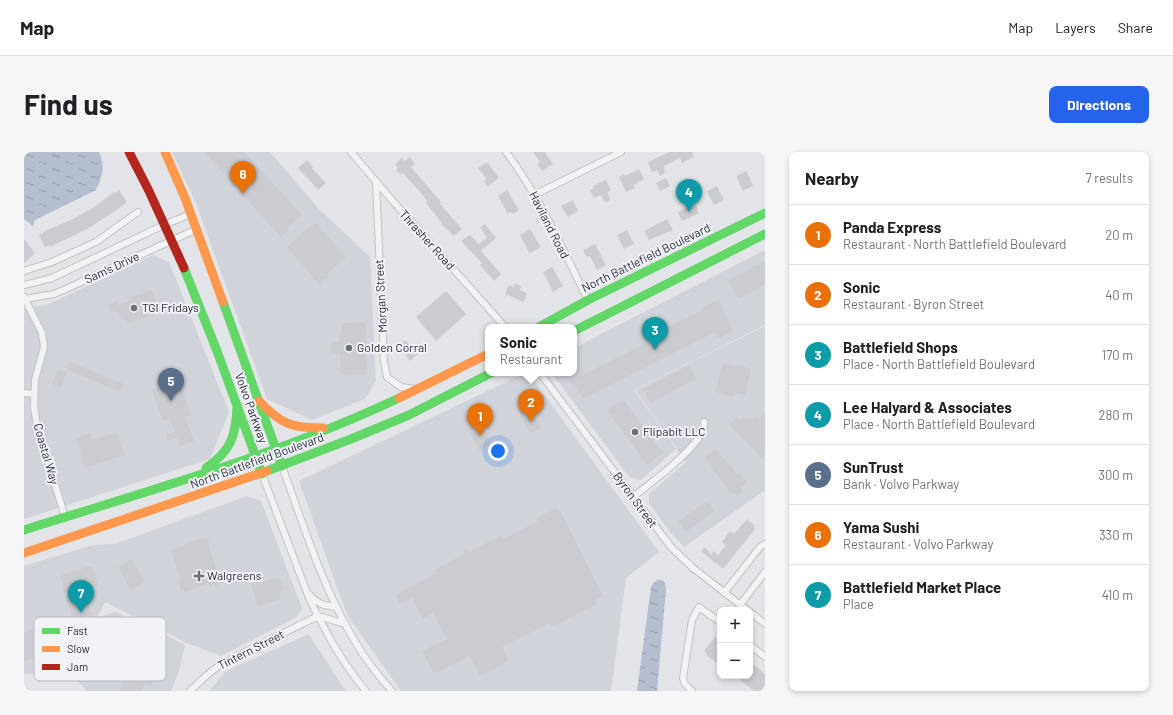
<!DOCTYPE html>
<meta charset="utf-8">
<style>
body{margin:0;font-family:Barlow,sans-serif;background:#f6f6f6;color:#202124}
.controls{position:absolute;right:12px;bottom:12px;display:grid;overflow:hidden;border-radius:8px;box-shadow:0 2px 6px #0003}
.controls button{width:36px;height:36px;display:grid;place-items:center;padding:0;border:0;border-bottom:1px solid #e0e0e0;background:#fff;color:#202124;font:20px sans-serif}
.you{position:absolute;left:474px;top:299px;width:14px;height:14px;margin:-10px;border:3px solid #fff;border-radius:50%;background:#1a73e8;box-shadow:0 0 0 6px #1a73e833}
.badge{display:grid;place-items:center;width:26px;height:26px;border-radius:50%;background:#2563eb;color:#fff;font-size:13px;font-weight:700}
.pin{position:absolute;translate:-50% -33px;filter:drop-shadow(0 1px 2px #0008)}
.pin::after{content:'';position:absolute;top:21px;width:14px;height:12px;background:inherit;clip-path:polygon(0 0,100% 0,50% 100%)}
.popup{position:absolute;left:461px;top:172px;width:92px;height:52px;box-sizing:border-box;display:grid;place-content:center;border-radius:8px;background:#fff;filter:drop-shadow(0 1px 3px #0005);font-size:13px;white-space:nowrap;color:#757577}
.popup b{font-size:15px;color:#202124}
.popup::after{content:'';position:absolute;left:50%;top:100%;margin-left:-8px;border:8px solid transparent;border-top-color:#fff}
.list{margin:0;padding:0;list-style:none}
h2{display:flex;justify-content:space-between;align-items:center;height:52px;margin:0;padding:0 16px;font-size:17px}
h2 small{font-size:13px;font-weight:400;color:#757577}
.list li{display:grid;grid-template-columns:26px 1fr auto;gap:12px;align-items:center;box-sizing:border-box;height:60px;padding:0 16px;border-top:1px solid #e0e0e0}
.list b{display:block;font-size:15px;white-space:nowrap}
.list p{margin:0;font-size:13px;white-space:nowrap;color:#757577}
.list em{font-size:13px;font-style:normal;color:#757577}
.map{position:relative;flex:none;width:741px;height:539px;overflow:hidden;border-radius:8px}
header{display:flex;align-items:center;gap:24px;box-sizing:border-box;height:56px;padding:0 20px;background:#fff;border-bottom:1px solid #e0e0e0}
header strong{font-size:19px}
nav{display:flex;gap:22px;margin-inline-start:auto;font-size:14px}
.intro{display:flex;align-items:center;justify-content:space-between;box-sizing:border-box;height:96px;padding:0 24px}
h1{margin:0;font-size:28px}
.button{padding:10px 18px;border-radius:8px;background:#2563eb;color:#fff;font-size:14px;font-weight:700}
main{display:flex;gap:24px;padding:0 24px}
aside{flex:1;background:#fff;border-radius:8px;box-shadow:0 2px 6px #0003}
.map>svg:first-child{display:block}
.built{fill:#d1d3da}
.water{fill:url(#water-ripples)}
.building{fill:#cbcccf}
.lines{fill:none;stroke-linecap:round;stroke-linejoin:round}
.street-casing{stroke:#c1c2c5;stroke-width:8}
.street{stroke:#f2f2f4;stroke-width:6}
.fast{stroke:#63d668;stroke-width:9}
.slow{stroke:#ff974d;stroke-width:9}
.jam{stroke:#b3261e;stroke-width:9}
.poi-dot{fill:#6b6f79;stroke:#f1f2f6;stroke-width:1.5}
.labels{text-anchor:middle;stroke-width:4;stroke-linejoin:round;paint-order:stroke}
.street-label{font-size:12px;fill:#2b303e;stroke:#f1f2f6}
.poi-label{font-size:12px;fill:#2b303e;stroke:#f1f2f6;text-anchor:start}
.key{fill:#f1f2f6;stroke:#b6b8bf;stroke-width:1}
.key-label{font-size:11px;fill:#2b303e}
</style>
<header>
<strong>Map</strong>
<nav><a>Map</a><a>Layers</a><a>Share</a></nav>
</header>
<div class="intro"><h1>Find us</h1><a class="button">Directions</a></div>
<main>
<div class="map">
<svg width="741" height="539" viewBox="0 0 741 539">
<defs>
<pattern id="water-ripples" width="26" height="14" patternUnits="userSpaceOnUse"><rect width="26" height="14" fill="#b4bece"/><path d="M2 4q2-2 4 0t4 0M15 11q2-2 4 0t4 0" fill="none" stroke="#939ba9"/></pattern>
</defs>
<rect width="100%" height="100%" fill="#e2e4e7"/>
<path class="built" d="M148 0H246L295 57 346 105 352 229 341 247 288 268 243 247 172 51Z
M741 98V173L610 238 652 297 617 328 606 326 528 221H550V196Z
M129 103 145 110 205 260 186 307 0 367V155L23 153Z
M741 174V338L660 395 646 380 625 351V342L662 310 611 238Z
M497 223 508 226 635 400 602 426 587 539H377L323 463 275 329Z
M223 344 237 349 278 456 273 465 197 504 163 491 81 450 45 523 0 522V414L69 393 91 392Z
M91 460 133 478 161 493 155 519 147 539H63L48 523 75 465Z
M285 482 318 534 323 539H185L202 519Z"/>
<path class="water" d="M0 0H75C81 14 79 24 72 38L11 68 9 74 0 67Z
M633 428H638L641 431 642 437 633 539H613L627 435 629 431Z"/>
<path class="building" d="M180 0H220L278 63 263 76 265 78 257 85Z
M509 0H521L529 12 518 19 513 12 516 10Z
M646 0H668L670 5 658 11 656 6 640 14 641 21 636 24 633 18 628 20 624 10Z
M386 5 391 12 387 15 417 50 416 52 438 77 430 84 417 72 418 71 402 51 403 49 396 40 379 21 377 23 372 18 374 16 371 12 378 6 381 9Z
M283 8 289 15 288 16 302 31 294 38 274 16Z
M463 10 475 26 464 34 460 29 463 27 454 16Z
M615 17 620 27 609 33 611 36 602 40 595 25 600 22 601 24Z
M722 19 725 25 727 26 726 28 729 34 719 39 712 24Z
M642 26 646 34 636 39 632 31Z
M582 28 587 38 584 40 586 48 583 50 580 49 577 43 570 46 566 38 570 35 569 34Z
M693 34 700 48 690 53 683 39Z
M95 38 103 50 99 52 100 53 63 77 26 95V93L21 95 15 83 20 81 19 80 49 67 64 58 65 59 90 40 91 41Z
M483 38 495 58 489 62 487 60 484 62 474 44Z
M549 48 554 59 544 65 537 54Z
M671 51 675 61 658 69 654 60Z
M643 67 649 78 625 88 620 79Z
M291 70 322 105 302 123 304 125 296 133 263 95Z
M461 72 472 86 457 99 477 122 470 129 456 113 458 111 437 89 446 83 455 92 463 85 456 75Z
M506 77 517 95 504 102 505 100 496 83Z
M603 78 610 92 600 97 593 83Z
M0 87 11 101 0 111Z
M571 92 582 113 573 118 566 104 563 105 559 98Z
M741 109V133L714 147 704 128 726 117 728 113 731 114Z
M528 115 539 134 529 140 519 120Z
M491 131 497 134 496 138 503 141 500 150 481 142 485 133 490 135Z
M128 138 136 160 102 172 101 168 98 169 94 160 92 161 91 159 86 160 84 153 93 149 94 153 107 148 106 146Z
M422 139 442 162 412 189 392 165Z
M695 147 700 157 699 158 709 179 694 187 691 180 559 247 552 234 550 236 547 230 549 228 644 180 643 176 645 174 679 158 677 156Z
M342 170 343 222 317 223 316 202H308L307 190H315V182H317L318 171Z
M381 188 394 202 386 209 375 194Z
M46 210 100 232 96 240 43 218Z
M699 211 713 214V212L727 217 721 243 711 241 710 245 691 240Z
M665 213 672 227 626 251 619 237Z
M34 217 43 220 36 236 28 232Z
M147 221 150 231 155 229 167 263 161 265 170 289 156 294 153 286 144 289 142 283 151 280 146 267 139 269 128 238 139 234 138 232 143 230 141 223Z
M599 247 639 301 623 313 583 258Z
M505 252 508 257 512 255 515 261 510 264 517 276 506 282 494 258Z
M741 261V302L738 306 705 273 713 265 716 268 720 265 723 268 726 265 729 268 732 264 735 267Z
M457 271 467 292 455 298 445 277Z
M93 280 101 303 61 316 52 286 66 281 68 288Z
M692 297 705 313 706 312 713 322 715 321 723 331 716 336 719 339 712 344 710 341 707 342 681 305Z
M682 349 690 359 662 380 654 370Z
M532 356 534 359 536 358 579 444 571 448 573 452 528 475 526 471 478 495 485 509 456 524 446 504 410 522 398 499 423 487 409 461 399 467 388 446 376 452 371 443 412 421 411 418 440 402 439 399 444 397 445 400 478 383 480 387 514 369 512 366Z
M723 367 731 374 730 376 731 377 699 417 677 399 681 395 687 403 690 399 694 403 702 393 698 390 706 379 710 382Z
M179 386 186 389 184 391 196 428 193 434 189 432 187 436 184 432 170 436V438L160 440V437L157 438 154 429H157L147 398 160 394V392Z
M107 407 121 430 116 432 117 433 107 438 94 415Z
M68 414 75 433 67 435 70 448 64 450 68 462 55 466 57 471 54 472 56 481 50 483 52 488 33 494 34 498 0 509V481L4 478 10 477 11 478 48 465 42 445 45 441 38 439 40 436 36 424 43 421 58 417V416Z
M256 425 259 438 255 439 257 447 234 454 227 433Z
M121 483 140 491 124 525 129 527 127 534 121 531 117 539H95L101 526 79 516 87 497 110 508Z
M691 485 696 490V507L693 511 682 503 683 501 680 499Z
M726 509 741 522V539H730L711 524H726Z"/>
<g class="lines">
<defs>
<path id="street" d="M327 0 367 47 481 175
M482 0C516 45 539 98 564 148
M352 30 360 210 363 225 377 235 392 237
M510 43 597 0
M0 119 28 110 72 90 114 60
M0 133 28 126 142 72 167 62
M0 145 18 181 20 195 11 228 10 255 13 274 41 365
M0 147 30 142 44 136 173 77
M516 221 647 395 669 416 723 458
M0 241 10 242
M258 314C281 377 301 444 338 501 347 514 357 527 368 539
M238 322 285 446C301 479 318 511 342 539
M609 345C629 329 662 305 676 284 679 280 680 275 680 270
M700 441 736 395 741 392
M285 442C293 452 301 454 313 455
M716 453 741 420
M726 460 741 472
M726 493 741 505
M166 539 183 523 197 512 294 464 322 472
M668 539 661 532 659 526 668 468 675 455 696 470"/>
</defs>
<use href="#street" class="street-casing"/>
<use href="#street" class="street"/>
<path class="fast" d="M160 116 193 199 238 322
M199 150 258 314
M515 175 564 148 741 61
M550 179 741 82
M182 316C207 299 212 284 213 254
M243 319 327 287 385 263 467 221
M0 378C126 338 255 303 375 246"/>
<path class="slow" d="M141 0 161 46 199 150
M375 246 464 202
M235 249C257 272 267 276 299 276
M0 401 243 319"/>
<path class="jam" d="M105 0 125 39 160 116"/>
</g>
<g class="poi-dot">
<circle cx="110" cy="156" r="4"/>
<circle cx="325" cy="196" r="4"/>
<circle cx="611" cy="280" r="4"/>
<path d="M173 418h4v4h4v4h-4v4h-4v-4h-4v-4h4z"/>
</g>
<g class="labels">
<g class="street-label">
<text transform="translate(525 73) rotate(63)" y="4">Haviland Road</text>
<text transform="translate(403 88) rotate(48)" y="4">Thrasher Road</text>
<text transform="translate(622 106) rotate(-26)" y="4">North Battlefield Boulevard</text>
<text transform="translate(88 116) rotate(-25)" y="4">Sam's Drive</text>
<text transform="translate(357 144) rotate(-93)" y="4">Morgan Street</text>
<text transform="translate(227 256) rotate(70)" y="4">Volvo Parkway</text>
<text transform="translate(22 302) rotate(74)" y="4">Coastal Way</text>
<text transform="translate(233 309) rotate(-20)" y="4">North Battlefield Boulevard</text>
<text transform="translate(611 348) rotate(54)" y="4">Byron Street</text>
<text transform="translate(227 498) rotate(-27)" y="4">Tintern Street</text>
</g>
<g class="poi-label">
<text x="118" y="160">TGI Fridays</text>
<text x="333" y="200">Golden Corral</text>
<text x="619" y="284">Flipabit LLC</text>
<text x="183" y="428">Walgreens</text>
</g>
</g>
<rect x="10" y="465" width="132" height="64" rx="6" class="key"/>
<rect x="18" y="476" width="18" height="6" fill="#63d668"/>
<rect x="18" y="494" width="18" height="6" fill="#ff974d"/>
<rect x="18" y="512" width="18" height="6" fill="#b3261e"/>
<g class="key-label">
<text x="43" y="483">Fast</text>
<text x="43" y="501">Slow</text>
<text x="43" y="519">Jam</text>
</g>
</svg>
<div class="controls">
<button>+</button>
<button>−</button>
</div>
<div class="you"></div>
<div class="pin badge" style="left:456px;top:284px;background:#e8710a">1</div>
<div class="pin badge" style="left:507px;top:270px;background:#e8710a">2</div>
<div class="popup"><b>Sonic</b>Restaurant</div>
<div class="pin badge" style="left:631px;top:198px;background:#0f9aa8">3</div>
<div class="pin badge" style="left:665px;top:60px;background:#0f9aa8">4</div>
<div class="pin badge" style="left:147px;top:249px;background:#5c6f8a">5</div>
<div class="pin badge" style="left:219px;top:42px;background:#e8710a">6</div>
<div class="pin badge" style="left:57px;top:461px;background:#0f9aa8">7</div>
</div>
<aside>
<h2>Nearby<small>7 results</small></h2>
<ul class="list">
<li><span class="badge" style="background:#e8710a">1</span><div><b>Panda Express</b><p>Restaurant · North Battlefield Boulevard</p></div><em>20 m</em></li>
<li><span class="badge" style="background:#e8710a">2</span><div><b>Sonic</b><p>Restaurant · Byron Street</p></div><em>40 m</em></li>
<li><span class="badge" style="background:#0f9aa8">3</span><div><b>Battlefield Shops</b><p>Place · North Battlefield Boulevard</p></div><em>170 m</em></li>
<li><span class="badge" style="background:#0f9aa8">4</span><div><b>Lee Halyard &amp; Associates</b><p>Place · North Battlefield Boulevard</p></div><em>280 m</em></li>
<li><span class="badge" style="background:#5c6f8a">5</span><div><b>SunTrust</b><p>Bank · Volvo Parkway</p></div><em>300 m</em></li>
<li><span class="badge" style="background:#e8710a">6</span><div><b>Yama Sushi</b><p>Restaurant · Volvo Parkway</p></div><em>330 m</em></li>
<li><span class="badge" style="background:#0f9aa8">7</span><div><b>Battlefield Market Place</b><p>Place</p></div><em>410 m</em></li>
</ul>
</aside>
</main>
